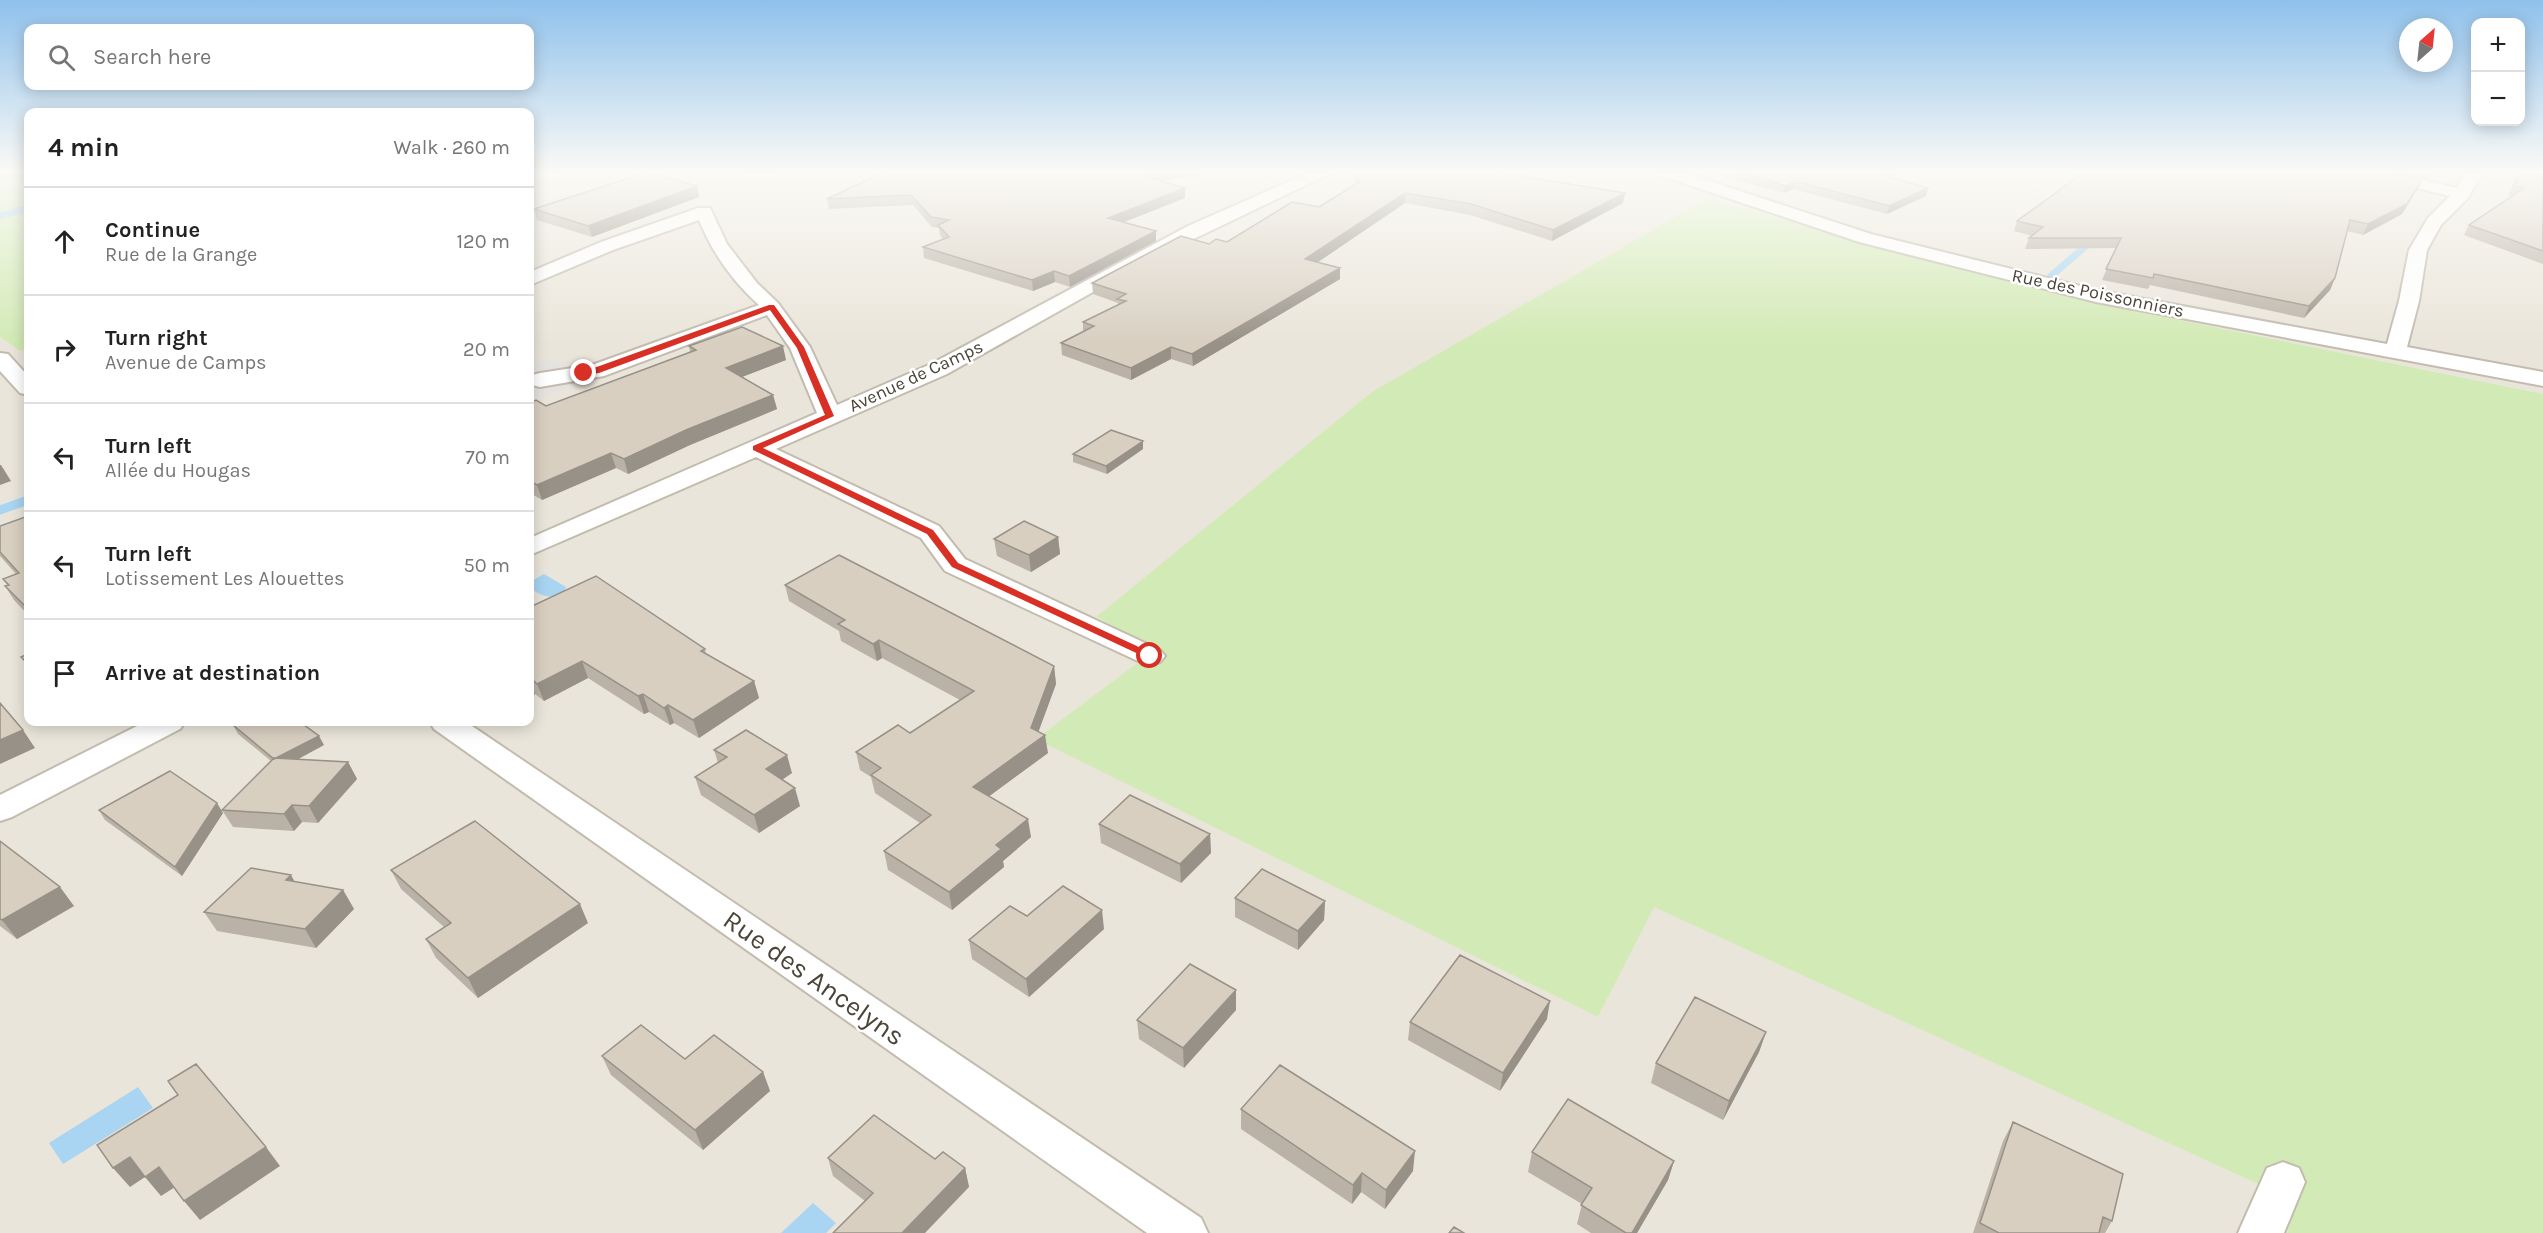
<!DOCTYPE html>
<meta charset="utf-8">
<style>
body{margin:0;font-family:Karla,sans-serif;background:#f6f6f6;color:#222}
.controls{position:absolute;right:18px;top:18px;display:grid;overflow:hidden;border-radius:12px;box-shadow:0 3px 15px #0003}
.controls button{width:54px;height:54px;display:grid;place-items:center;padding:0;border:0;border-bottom:2px solid #e0e0e0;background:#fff;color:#222;font:30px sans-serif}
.compass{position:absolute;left:2399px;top:18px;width:54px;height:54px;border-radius:50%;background:#fff;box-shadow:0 3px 15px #0003;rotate:27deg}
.stop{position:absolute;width:18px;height:18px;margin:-14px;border:4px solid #d93025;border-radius:50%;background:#fff}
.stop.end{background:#d93025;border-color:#fff;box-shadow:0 2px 6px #0008}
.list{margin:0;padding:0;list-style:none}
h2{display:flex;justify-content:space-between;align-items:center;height:78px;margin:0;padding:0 24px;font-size:26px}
h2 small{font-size:20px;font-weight:400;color:#767676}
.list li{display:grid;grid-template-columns:39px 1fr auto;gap:18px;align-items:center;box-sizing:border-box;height:108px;padding:0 24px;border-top:2px solid #e0e0e0}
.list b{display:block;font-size:22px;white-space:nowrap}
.list p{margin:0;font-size:20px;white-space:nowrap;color:#767676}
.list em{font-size:20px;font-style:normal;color:#767676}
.icon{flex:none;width:33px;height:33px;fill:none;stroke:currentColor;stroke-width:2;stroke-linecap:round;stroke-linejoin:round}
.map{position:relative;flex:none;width:2543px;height:1233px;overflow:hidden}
.search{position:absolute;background:#fff;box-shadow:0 3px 15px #0003;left:24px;top:24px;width:510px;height:66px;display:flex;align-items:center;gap:15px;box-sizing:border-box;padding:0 21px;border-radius:12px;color:#767676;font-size:22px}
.panel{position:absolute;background:#fff;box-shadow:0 3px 15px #0003;left:24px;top:108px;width:510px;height:618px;border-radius:12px}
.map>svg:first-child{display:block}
.residential{fill:#eae5da}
.green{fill:#d2eab5}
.parking{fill:#e5e3e0}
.water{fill:#a9d4f2}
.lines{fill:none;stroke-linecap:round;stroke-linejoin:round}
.stream-far1{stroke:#a9d4f2;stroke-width:7}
.stream{stroke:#a9d4f2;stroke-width:9}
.minor-casing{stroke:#c2bbae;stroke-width:4}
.minor{fill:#fff;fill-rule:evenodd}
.wall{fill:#bab2a6}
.shaded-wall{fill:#979187}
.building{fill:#d8cfc1;stroke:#979187;stroke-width:1.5}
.route{fill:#d93025}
.labels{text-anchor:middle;stroke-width:5;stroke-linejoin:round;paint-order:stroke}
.far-street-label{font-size:18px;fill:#4b4439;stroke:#fff}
.near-street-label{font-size:27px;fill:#4b4439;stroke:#fff}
</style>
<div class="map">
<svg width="2543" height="1233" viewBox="0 0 2543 1233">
<rect width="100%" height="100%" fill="#f6f3ec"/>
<path class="residential" d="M572 171H732L764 179 783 171H2543V394L2150 314 1096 618 1157 649 1598 1017 1654 906 2297 1202 2287 1233H0V337L20 351 28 348V722H530V185Z"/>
<path class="green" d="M0 171H28V348L20 351 0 337Z
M1707 199 2150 314 2543 394V1233H2287L2297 1202 1654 907 1598 1017 1036 739 1156 649 1096 617 1372 392Z"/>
<path class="parking" d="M543 360 569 362 565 366 593 378 530 402V365Z"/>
<path class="water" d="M544 574 566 587 564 593C551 600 541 596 530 588V582Z
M138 1087 153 1108 63 1164 49 1143Z
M813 1203 836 1223 826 1233H781Z"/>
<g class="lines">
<path class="stream-far1" d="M2066 171 2093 178
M0 216 28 208
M2051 276 2094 239"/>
<path class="stream" d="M0 510 28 500"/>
<defs>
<path id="minor" d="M1313 171H1335L1148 261 947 374 776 449 939 526 965 559 1160 650 1165 656 1160 662 1150 665 1140 662 945 571 921 538 756 457 530 555V538L817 413 790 348 767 315 604 376 540 387 532 385 530 381 532 375 540 373 592 365 759 305C732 281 712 252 699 220L613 250 530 285V272L601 242 698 208H710L727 244 757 283 778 303 810 347 837 405 931 364 1188 226Z
M1654 171H1679L1871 234 2096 290 2387 344 2399 301 2409 250 2428 218 2450 196 2359 174 2357 171H2387L2457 188 2467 171H2483L2468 198 2441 225 2427 250 2419 301 2407 347 2543 372V386L2096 302 1859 242 1656 174Z
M0 353 8 354 28 376V395L20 393 0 371Z
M145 722H185L180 729 12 817 0 821V795Z
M430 722H466L1201 1218 1208 1233H1147L434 729Z
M2283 1162 2299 1168 2305 1182 2284 1233H2238L2267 1168Z"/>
</defs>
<use href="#minor" class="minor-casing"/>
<use href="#minor" class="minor"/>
</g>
<path class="wall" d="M880 171H1228L1161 181 1185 198 1124 222 1156 241 1070 287 1055 282 1033 291 924 258 923 247 943 239 940 235 939 228 932 227 913 205 829 209 827 199 884 172Z
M1687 171H1901L1889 177 1928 188 1926 196 1887 214 1793 189 1784 193 1708 172 1701 176Z
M2398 171H2429L2425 178Z
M2543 171V264L2464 235 2469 225 2512 196 2508 195 2515 181Z
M1355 175 1623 203 1552 241 1470 215 1405 203 1317 262 1340 279 1193 366 1171 359 1131 380 1062 355 1061 343 1083 332V322L1118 305V303L1093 294 1092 283 1209 244 1227 242 1319 207 1355 184Z
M2422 180 2417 190 2402 214 2363 235 2347 231 2335 278 2330 290 2304 318 2150 285 2148 289 2102 280 2116 248 2025 249 2029 238 2032 236 2014 231 2017 221Z
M697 186 699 197 592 237 537 220 534 209Z
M689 346 786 360 742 377 773 395 777 409 690 445 628 474 616 468 542 500 530 493V403L546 406 690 352Z
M1143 449 1107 474 1073 462V454Z
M28 516V615L14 600 5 586 7 585 3 579 16 574 0 556V526Z
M1058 537 1060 554 1031 572 997 556 994 539Z
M785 585 1054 666 1056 684 1038 732 1048 753 989 796 1031 837 1003 861 1004 867 952 910 888 870 884 851 920 823 875 793 871 777 860 770 856 752 910 733 960 700 882 658 877 661 841 641 839 631 789 601Z
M530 607 705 649 706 654 754 681 759 698 699 738 674 723 670 725 649 712 644 714 588 678 544 701 535 694 530 697Z
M233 725 324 745 297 759 348 762 357 779 318 823 302 822 294 831 233 827 222 810 271 761 238 734Z
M714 750 792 773 782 780 800 806 759 833 701 795 695 777 718 763Z
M99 810 223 813 182 876 105 820Z
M1099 824 1210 834 1211 853 1181 883 1101 843Z
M0 841 74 906 17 939 0 926Z
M391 870 588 923 478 998 436 958 426 939 444 927 401 889Z
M343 890 354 909 316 948 217 931 204 912Z
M1235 898 1325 901 1324 920 1298 950 1235 917Z
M1027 916 1104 929 1029 997 972 959 969 940Z
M1236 1010 1184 1068 1139 1039 1137 1020Z
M1547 1019 1500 1091 1408 1040 1410 1022Z
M1766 1032 1759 1052 1723 1120 1651 1083 1656 1063Z
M602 1056 685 1059 763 1072 770 1091 703 1150 611 1075Z
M1241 1109 1413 1171 1385 1209 1361 1192 1352 1204 1241 1129Z
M2013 1122 2112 1221 2105 1233H1973L2003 1141Z
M1532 1152 1674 1161 1668 1180 1637 1233H1591L1577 1224 1582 1204 1528 1172Z
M828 1158 935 1159 965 1168 969 1187 865 1201 833 1176Z"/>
<path class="shaded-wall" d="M1164 171H1228L1140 184V175Z
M1702 171H1708L1701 176Z
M1886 171H1901L1877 182 1879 174Z
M2422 180 2417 190 2402 214 2363 235 2368 224Z
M1795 181 1793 189 1784 193 1786 186Z
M697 186 699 197 592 237 588 226Z
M1185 188V198L1109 228 1108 218Z
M1928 188 1926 196 1887 214 1889 206Z
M1405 193V203L1305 271V259Z
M1625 193 1623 203 1552 241 1553 230Z
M1156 231V241L1070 287 1069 276Z
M1340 268V279L1193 366 1192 354Z
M1054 271 1055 282 1033 291 1032 280Z
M2335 278 2330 290 2304 318 2309 306Z
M783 346 786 360 729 382 726 368Z
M1171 347V359L1131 380V368Z
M773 395 777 409 690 445 628 474 624 459 686 430Z
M1143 441V449L1107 474 1106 466Z
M611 453 616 468 542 500 537 485Z
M0 465H1L11 481 0 485Z
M1058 537 1060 554 1031 572 1029 555Z
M879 640 882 658 877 661 873 644Z
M582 661 588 678 544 701 537 684Z
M1054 666 1056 684 1034 744 1045 735 1048 753 976 806 973 787 1031 728Z
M530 679 535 694 530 697Z
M754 681 759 698 699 738 693 720Z
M643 694 649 712 644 714 638 696Z
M668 705 674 723 670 725 664 708Z
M23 730 35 748 0 764V740Z
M319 736 324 745 280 769 274 759Z
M787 755 792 773 771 787 766 769Z
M348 762 357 779 318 823 309 806Z
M795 788 800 806 759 833 754 815Z
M217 803 223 813 182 876 175 867Z
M292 805 302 822 294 831 284 814Z
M1028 819 1031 837 1003 861 1004 867 952 910 949 892 996 845Z
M1210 834 1211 853 1181 883 1180 864Z
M291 875 302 895 286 880Z
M60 887 74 906 17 939 2 920Z
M343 890 354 909 316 948 305 929Z
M1325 901 1324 920 1298 950V931Z
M580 904 588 923 478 998 468 978Z
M1102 910 1104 929 1029 997 1026 979Z
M1236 990V1010L1184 1068 1183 1048Z
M1550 1001 1547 1019 1500 1091 1503 1073Z
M1766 1032 1759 1052 1723 1120 1729 1101Z
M763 1072 770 1091 703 1150 695 1130Z
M266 1147 280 1166 200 1220 184 1201Z
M1415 1151 1413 1171 1385 1209 1386 1190Z
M130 1157 159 1167 175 1187 161 1196 145 1177 130 1187 113 1168Z
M1674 1161 1668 1180 1637 1233H1632Z
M965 1168 969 1187 925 1233H902Z
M1362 1173 1361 1192 1352 1204 1353 1185Z"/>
<path class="building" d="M886 171H1164L1140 175 1185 188 1108 218 1156 231 1069 276 1054 271 1032 280 923 247 949 237 938 225 949 220 931 217 911 195 827 199Z
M1361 171H1490L1625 193 1553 230 1471 204 1405 193 1305 259 1340 268 1192 354 1171 347 1131 368 1061 343 1094 326 1083 322 1126 301 1117 299 1126 294 1092 283 1181 236 1209 244 1216 239 1227 242 1292 202 1319 207 1361 181 1355 175Z
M1734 171H1886L1879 174 1928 188 1889 206 1795 181 1786 186Z
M2086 171H2384L2422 180 2407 204 2368 224 2350 220 2335 278 2309 306 2154 274 2153 278 2106 269 2121 238H2029L2043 227 2017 221Z
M2525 171H2543V251L2469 225 2524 188 2513 185 2518 182 2515 181Z
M647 172 697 186 588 226 534 209Z
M742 327 783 346 726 368 773 395 686 430 624 459 611 453 537 485 530 481V403L536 400 546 406 696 350 689 346Z
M1111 430 1143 441 1106 466 1073 454Z
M28 516V609L5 586 9 585 3 579 19 573 0 552V526Z
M1024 521 1058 537 1029 555 994 539Z
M839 555 1054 666 1031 728 1045 735 973 787 1028 819 996 845 1001 849 949 892 884 851 931 815 871 775 881 768 856 752 898 725 910 733 974 691 879 640 873 644 838 624 845 620 785 585Z
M596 576 705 649 701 651 754 681 693 720 668 705 664 708 643 694 638 696 582 661 537 684 530 677V607Z
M28 654V664L21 657Z
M0 703 23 730 0 740Z
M240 722H300L319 736 276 758 274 759 233 725Z
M746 730 787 755 766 769 795 788 754 815 695 777 727 757 714 750Z
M274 758 348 762 309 806 292 805 284 814 222 810Z
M170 771 217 803 175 867 99 810Z
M1130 795 1210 834 1180 864 1099 824Z
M475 821 580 904 468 978 426 939 451 923 391 870Z
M0 841 60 887 2 920 0 919Z
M251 868 291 875 286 880 343 890 305 929 204 912Z
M1262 869 1325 901 1298 931 1235 898Z
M1063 886 1102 910 1026 979 969 940 1010 906 1027 916Z
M1460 955 1550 1001 1503 1073 1410 1022Z
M1190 964 1236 990 1183 1048 1137 1020Z
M1695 997 1766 1032 1729 1101 1656 1063Z
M641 1025 685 1059 714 1035 763 1072 695 1130 602 1056Z
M196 1064 266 1147 184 1201 159 1167 145 1177 130 1157 113 1168 97 1145 178 1095 168 1081Z
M1280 1065 1415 1151 1386 1190 1362 1173 1353 1185 1241 1109Z
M1568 1099 1674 1161 1632 1233H1626L1581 1205 1592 1188 1532 1152Z
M874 1115 935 1159 943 1152 965 1168 902 1233H833L873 1193 828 1158Z
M2013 1122 2123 1174 2112 1221 2103 1217 2099 1233H1999L1980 1223Z
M1454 1227 1464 1233H1449Z"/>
<linearGradient id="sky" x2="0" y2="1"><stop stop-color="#8fc1ec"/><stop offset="0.5" stop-color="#fbfaf6"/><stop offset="1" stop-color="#fbfaf6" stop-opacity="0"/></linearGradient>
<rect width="2543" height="344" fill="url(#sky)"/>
<path class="route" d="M769 305H774L804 347 834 416 763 448 933 530 958 563 1154 654V658H1147L952 567 927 534 753 450V446L825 415 797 348 770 310 599 373 584 375 580 373Z"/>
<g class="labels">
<g class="far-street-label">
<text transform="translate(2098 293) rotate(12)" y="6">Rue des Poissonniers</text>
<text transform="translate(916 376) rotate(-25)" y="6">Avenue de Camps</text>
</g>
<g class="near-street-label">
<text transform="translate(814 978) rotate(35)" y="9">Rue des Ancelyns</text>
</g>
</g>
</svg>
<div class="controls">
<button>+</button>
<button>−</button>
</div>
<svg class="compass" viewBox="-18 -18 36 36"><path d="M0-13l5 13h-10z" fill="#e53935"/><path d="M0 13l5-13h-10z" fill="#767676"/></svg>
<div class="stop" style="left:1150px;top:656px"></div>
<div class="stop end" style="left:584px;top:373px"></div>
<div class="search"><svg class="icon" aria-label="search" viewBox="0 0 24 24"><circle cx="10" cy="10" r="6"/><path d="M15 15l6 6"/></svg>Search here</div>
<section class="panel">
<h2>4 min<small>Walk · 260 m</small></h2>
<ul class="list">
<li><svg class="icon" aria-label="ahead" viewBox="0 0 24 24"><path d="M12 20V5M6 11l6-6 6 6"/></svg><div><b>Continue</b><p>Rue de la Grange</p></div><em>120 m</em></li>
<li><svg class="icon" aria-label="right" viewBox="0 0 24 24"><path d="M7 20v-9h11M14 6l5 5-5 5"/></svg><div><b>Turn right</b><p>Avenue de Camps</p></div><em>20 m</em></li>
<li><svg class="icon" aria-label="left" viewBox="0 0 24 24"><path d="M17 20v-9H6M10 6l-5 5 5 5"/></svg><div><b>Turn left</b><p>Allée du Hougas</p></div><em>70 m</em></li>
<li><svg class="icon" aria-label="left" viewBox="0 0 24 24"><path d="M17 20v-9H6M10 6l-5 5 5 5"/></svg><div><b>Turn left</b><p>Lotissement Les Alouettes</p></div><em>50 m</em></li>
<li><svg class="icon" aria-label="arrive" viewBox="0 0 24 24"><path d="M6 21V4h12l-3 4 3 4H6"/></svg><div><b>Arrive at destination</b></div></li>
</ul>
</section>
</div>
